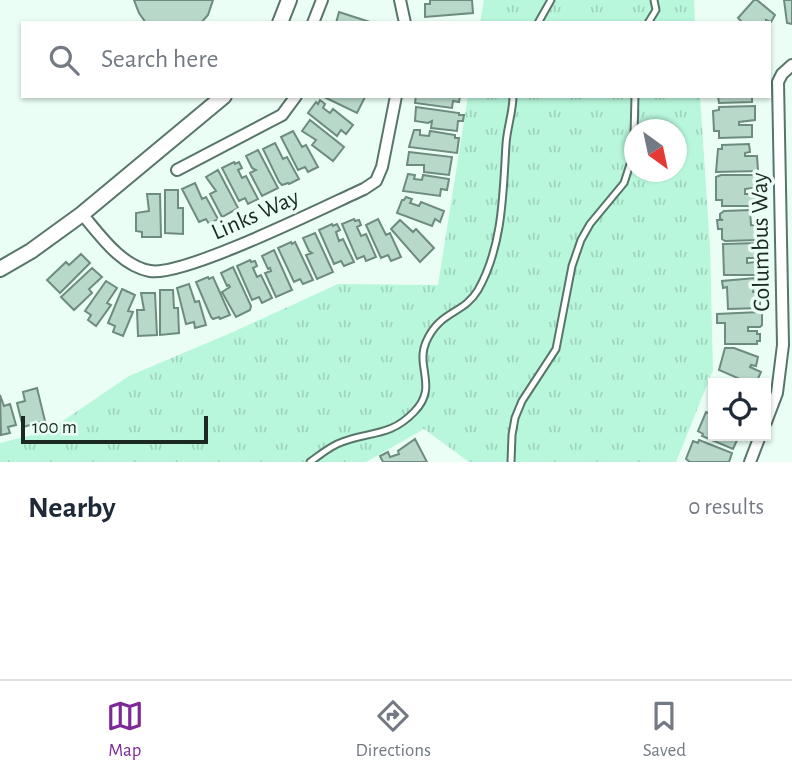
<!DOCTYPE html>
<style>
body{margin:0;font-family:"Alegreya Sans",sans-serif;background:#f6f6f7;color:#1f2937}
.controls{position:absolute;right:21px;bottom:21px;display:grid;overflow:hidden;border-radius:0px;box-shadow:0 2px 5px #0004}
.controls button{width:63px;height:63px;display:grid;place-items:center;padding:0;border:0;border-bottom:2px solid #e0e1e3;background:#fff;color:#1f2937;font:35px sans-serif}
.compass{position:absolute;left:624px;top:119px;width:63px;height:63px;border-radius:50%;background:#fff;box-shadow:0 2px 5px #0004;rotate:147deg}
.scale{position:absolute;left:21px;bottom:18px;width:187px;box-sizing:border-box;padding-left:7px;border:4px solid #1c2923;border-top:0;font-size:19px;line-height:24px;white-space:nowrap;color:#1c2923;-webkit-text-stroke:5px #eafef5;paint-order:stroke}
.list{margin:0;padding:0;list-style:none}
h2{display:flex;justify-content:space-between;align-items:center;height:91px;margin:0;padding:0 28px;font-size:30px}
h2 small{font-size:23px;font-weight:400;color:#747a83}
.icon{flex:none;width:38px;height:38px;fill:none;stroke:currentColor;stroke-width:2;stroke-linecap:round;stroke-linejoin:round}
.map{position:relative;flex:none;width:792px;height:462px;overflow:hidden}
.search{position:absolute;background:#fff;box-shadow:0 2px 5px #0004;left:21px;right:21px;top:21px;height:77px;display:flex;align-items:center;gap:18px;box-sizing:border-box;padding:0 24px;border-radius:0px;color:#747a83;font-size:26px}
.sheet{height:217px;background:#fff}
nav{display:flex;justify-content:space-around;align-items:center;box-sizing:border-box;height:98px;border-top:2px solid #e0e1e3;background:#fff;font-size:19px;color:#747a83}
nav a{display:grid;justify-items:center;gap:4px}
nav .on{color:#7e2998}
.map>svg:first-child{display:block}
.grass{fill:url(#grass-tufts);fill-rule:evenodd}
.building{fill:#b8d9ca;stroke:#6d8b7e;stroke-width:2}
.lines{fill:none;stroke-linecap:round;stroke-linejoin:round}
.service-casing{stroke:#587569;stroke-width:9}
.minor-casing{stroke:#587569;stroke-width:14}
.tertiary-casing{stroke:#587569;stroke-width:18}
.service{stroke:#fff;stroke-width:5}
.minor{stroke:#fff;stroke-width:10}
.tertiary{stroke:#fff;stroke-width:14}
.labels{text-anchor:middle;stroke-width:7;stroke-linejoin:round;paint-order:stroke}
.street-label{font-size:24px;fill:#1c2923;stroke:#eafef5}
</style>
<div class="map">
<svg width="792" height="462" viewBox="0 0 792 462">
<defs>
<pattern id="grass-tufts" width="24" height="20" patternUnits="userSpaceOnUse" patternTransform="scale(1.75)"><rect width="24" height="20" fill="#b8f7dc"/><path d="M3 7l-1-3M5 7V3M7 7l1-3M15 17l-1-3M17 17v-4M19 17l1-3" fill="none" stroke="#9ed4bc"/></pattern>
</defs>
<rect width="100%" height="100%" fill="#eafef5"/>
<path class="grass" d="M484 0H694L695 23H480Z
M468 96H700L710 247 713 370 676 462H469L424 429 366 462H0V443L48 431 129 376 233 332 338 284 438 285ZM634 130H676V172H634Z"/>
<path class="building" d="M134 0H213L208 15 201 23H146L139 13Z
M430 0H472L473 13 425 17V4H430Z
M754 0H757L775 15 771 22 766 20V23H743L738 18Z
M784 0H792V24L787 23Z
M339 12 373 23H336Z
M322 96H363L365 97 357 113Z
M416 96H460L459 102 453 101 452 108 415 103Z
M718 96H752V102L719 103Z
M320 100 325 104 323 108 330 113 333 109 353 125 346 134 341 130 337 136 308 113 316 102 318 104Z
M755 106V120L739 122V125H752V137L719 138V131H714L713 111 719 110V107Z
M416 107 459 113V115H464L463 121H458L457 131 431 128 432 121 428 123 415 121Z
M310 120 344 147 333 161 312 145 316 140 302 131Z
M414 130H420V135L429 136 430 131 455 135V138H459L457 153 409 147Z
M293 131 302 147 306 145 318 167 308 172 305 167 298 170 281 137Z
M275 143 283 159 287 157 299 179 289 184 288 183 282 185 279 182 263 149Z
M749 144 750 152 745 153V156H757L758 171 716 172 718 149H722V145Z
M258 150 278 188 262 196 250 173 256 170 252 168 246 156Z
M409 152 452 157 449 175 424 172V165H407Z
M234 162 235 164 239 162 242 168 238 170 242 178 246 176 258 199 248 204 245 198 239 201 222 168Z
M218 170 238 208 222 217 210 194 216 191 206 177Z
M408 174 415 175 414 179 422 180 423 175 449 179 447 190 441 189 440 196 403 191Z
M721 175H756L759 187 745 189V194H754L756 203H754V206H722V200H716V177Z
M195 183 202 199 206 197 218 219 209 224 206 219 199 222 182 189Z
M165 190H178V208H183V234L165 233Z
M147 194H160L161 237H142V232L136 231V213L149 211Z
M406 197 412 199 410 203 419 206 421 202 444 211 440 222 435 219 432 226 397 213 402 200H404Z
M750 210 751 225 758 226V240L725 241 722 239V229H718L717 220H723L720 219V214L724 211Z
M354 219 355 221 359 220 361 225 357 227 361 236 366 234 376 257 366 261 364 256 357 259 342 224Z
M378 219 386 235 390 233 401 257 391 261 388 255 381 258 366 225Z
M400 220 413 232 416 229 434 248 420 262 391 229Z
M332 224 333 226 337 224 340 230 336 232 339 241 343 239 354 262 344 266 341 261 334 264 319 230Z
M315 233 333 272 317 279 306 255 312 253 309 251 303 238Z
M291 242 292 244 295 242 313 280 303 284 300 279 294 282 278 248Z
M759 243 760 258H747V263L756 262V275H724L723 244Z
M274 250 292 290 276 297 265 273 271 271 270 268 268 269 262 256Z
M81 254 90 263 60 293 47 280 66 262 69 265Z
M250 260 251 262 255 261 257 266 253 268 257 277 261 275 272 298 262 303 259 297 252 300 237 266Z
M233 267 251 306 250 310 236 317 222 292 230 287 229 285 227 286 221 273Z
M92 268 102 277 89 289 92 293 74 310 61 297Z
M208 277 209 279 213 277 230 315 220 319 219 317 213 319 211 317 196 282Z
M755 278 753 292 760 293V308L728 309 727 287 723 288 722 281Z
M106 281 117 288 107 303 111 305 96 326 88 320 91 315 85 311Z
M189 284 195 302 199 301 206 325 195 328 194 322 186 324 177 288Z
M122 289 135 295 128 311 133 312 123 336 113 332 115 326 108 323Z
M160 290H173L174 308H178L179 333 160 335Z
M141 293H155L157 335 138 336 137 310H144Z
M760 312 762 314V325L760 327H748V331H757V334H760V341H757V344H725V323H717V314Z
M725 348H734L758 357 756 366 751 365 750 367 761 372 756 383H749L719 370Z
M37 388 45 421 23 427 17 403 25 401 23 392Z
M0 395 4 406 10 404 16 425 8 427 10 433 1 435Z
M712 411 713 436H739L733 449 702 436 703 434 698 431 706 412 711 414Z
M415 439 427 462H383L380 456 388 452 390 457 399 454 398 451Z
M699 440 732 453 729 462H690L686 459 693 441 698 443Z"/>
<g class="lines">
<defs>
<path id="service" d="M538 23 551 0
M648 23 656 10 654 0
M634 134 635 96
M310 462C320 455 330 446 342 442 370 431 390 437 414 412 439 387 415 367 426 342 440 310 463 315 478 290 503 246 503 193 506 144 507 128 513 112 513 96
M511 462 512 435 515 418 522 401 556 349 572 266 581 240 590 224 624 183 634 152"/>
<path id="minor" d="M400 0 405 23
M313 23 322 0
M177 170 282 115 296 96
M82 214C100 235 121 266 150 271 184 277 326 206 364 189L376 181 382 167 396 96
M766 422 777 393 783 345 778 82 782 74 792 65
M750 462 760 436"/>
<path id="tertiary" d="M280 23 289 0
M0 269 31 251 82 214 224 96"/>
</defs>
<use href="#service" class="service-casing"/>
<use href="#minor" class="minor-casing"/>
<use href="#tertiary" class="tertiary-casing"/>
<use href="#service" class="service"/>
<use href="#minor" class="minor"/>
<use href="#tertiary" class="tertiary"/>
</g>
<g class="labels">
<g class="street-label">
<text transform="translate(255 214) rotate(-24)" y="8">Links Way</text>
<text transform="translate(760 242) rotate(-91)" y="8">Columbus Way</text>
</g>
</g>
</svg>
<div class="controls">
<button><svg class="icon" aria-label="locate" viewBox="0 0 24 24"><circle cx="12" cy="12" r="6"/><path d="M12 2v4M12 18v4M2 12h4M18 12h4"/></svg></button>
</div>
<svg class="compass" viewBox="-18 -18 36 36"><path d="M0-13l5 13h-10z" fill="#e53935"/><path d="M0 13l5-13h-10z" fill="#747a83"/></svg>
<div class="scale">100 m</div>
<div class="search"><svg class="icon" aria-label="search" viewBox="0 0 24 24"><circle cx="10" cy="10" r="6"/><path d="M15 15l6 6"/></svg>Search here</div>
</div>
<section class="sheet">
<h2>Nearby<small>0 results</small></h2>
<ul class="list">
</ul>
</section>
<nav>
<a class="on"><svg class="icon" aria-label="map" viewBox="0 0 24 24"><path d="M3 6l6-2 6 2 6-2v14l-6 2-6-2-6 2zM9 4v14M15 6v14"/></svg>Map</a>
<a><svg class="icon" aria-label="directions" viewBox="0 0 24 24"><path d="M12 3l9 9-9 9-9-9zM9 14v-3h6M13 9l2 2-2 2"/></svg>Directions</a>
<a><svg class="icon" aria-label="saved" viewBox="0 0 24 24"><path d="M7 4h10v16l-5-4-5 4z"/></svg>Saved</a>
</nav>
